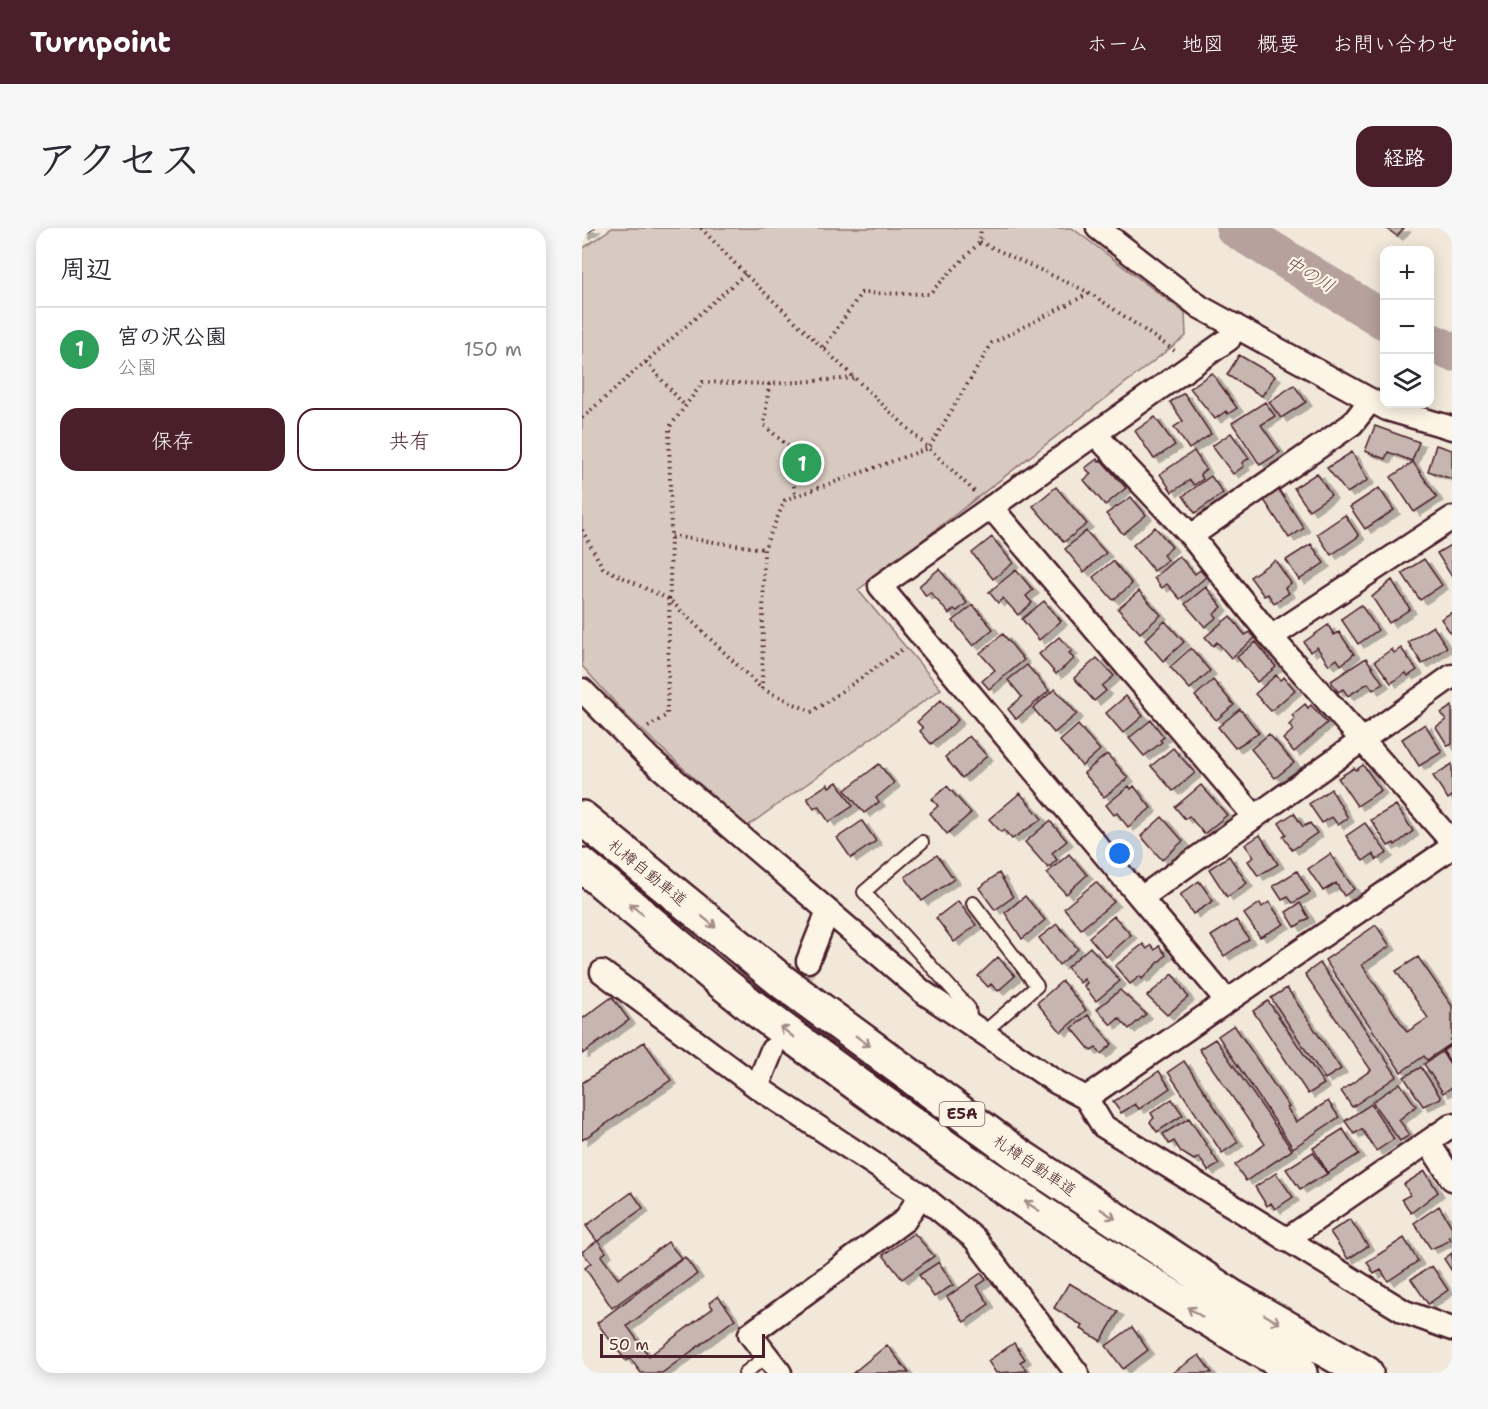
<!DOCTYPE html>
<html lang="ja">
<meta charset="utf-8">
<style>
body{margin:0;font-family:"Shantell Sans","Klee One",sans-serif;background:#f7f7f7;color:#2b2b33}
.controls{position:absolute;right:18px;top:18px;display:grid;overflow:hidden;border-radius:12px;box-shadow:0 3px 15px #0003}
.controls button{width:54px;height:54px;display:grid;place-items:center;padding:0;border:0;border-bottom:2px solid #e1e1e2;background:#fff;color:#2b2b33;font:30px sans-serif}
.scale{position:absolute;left:18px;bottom:15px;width:165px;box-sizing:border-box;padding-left:6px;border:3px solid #4a1f2b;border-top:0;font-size:16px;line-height:21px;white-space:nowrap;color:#4a1f2b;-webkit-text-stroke:4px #fcf5e5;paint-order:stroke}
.you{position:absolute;left:538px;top:626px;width:21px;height:21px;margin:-15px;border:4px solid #fff;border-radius:50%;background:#1a73e8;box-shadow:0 0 0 9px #1a73e833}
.badge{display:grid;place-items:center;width:39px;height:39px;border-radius:50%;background:#4a1f2b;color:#fff;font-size:20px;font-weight:700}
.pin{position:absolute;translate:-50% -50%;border:3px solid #fff;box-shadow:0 2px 6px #0006}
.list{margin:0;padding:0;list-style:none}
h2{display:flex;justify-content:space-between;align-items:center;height:78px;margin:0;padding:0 24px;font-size:26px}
h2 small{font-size:20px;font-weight:400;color:#7c7c81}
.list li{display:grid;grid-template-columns:39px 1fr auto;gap:18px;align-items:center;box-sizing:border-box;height:84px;padding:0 24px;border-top:2px solid #e1e1e2}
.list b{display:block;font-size:22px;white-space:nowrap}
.list p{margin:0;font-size:20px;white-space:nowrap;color:#7c7c81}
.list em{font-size:20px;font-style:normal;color:#7c7c81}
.actions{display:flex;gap:12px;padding:18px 24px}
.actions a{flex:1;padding:14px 0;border:2px solid #4a1f2b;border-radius:18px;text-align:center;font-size:21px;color:#4a1f2b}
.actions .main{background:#4a1f2b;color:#fff}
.icon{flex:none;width:33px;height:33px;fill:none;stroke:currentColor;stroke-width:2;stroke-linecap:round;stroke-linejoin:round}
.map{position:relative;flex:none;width:870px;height:1145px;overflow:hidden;border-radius:18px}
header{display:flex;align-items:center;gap:36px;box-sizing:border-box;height:84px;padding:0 30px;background:#4a1f2b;color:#fff}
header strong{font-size:28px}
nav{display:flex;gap:33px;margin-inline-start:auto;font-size:21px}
.intro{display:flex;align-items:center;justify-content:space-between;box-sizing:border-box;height:144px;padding:0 36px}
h1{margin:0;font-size:42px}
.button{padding:15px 27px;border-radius:18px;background:#4a1f2b;color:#fff;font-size:21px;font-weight:700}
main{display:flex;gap:36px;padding:0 36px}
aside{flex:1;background:#fff;border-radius:18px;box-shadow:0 3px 15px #0003}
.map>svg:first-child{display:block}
.green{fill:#d8cac0;stroke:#917476;stroke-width:1.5}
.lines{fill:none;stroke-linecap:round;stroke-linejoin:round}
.river{stroke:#b6a19c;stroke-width:39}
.building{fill:#c7b6af;stroke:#4a1f2b;stroke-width:1.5;filter:url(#shadow)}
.street-tunnel{stroke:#d0c0b7;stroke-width:22;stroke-dasharray:22 11;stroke-linecap:butt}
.lane-casing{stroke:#4a1f2b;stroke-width:16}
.street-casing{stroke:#4a1f2b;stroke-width:27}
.highway-casing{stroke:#4a1f2b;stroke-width:38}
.path{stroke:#4a1f2b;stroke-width:4;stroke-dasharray:1.5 4.5;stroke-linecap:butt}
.lane{stroke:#fcf5e5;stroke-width:12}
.street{stroke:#fcf5e5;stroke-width:22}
.highway{stroke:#fcf5e5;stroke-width:33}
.oneway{stroke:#a38a88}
.labels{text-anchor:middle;stroke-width:4.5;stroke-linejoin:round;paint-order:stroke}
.shield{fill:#fcf5e5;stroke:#7f5f63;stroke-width:1.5}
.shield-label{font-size:15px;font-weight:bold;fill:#4a1f2b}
.street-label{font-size:16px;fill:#4a1f2b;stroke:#fcf5e5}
.water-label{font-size:18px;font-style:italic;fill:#704c53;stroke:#fcf5e5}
</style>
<header>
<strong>Turnpoint</strong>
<nav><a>ホーム</a><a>地図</a><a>概要</a><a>お問い合わせ</a></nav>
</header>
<div class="intro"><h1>アクセス</h1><a class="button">経路</a></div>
<main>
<aside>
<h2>周辺<small></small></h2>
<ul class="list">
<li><span class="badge" style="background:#2e9e5b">1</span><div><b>宮の沢公園</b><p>公園</p></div><em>150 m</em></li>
</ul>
<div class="actions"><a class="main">保存</a><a>共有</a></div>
</aside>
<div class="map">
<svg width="870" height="1145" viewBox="0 0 870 1145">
<defs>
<filter id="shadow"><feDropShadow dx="6" dy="4" stdDeviation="0" flood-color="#0004"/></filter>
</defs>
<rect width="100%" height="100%" fill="#f1e8da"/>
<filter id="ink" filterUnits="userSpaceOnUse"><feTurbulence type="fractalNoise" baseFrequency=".0167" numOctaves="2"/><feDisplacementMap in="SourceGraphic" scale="12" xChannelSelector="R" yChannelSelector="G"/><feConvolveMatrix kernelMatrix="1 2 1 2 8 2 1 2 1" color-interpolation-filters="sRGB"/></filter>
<g filter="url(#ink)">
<path class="green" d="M30 0H490L603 85 604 108 276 362 359 461 164 599 45 488 0 438V21Z"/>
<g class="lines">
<path class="river" d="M653 0 802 92
M848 114 870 124"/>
</g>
<path class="building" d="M0 0H12L2 7Z
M804 0H822L815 8Z
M657 127 693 148 680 168 645 147Z
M630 145 655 180 646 186 644 183 633 191 608 160Z
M712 157 724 174 699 190 687 174Z
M602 165 629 206 607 221 592 199 601 193 588 174Z
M683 174 693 188 679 197 698 224 678 237 650 195Z
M573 189 593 217 572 231 553 203Z
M793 198 837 214 830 233 806 224 803 231 783 223Z
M649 205 667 230 660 235 662 238 651 246 630 218Z
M854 217 870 222V251L846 243Z
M612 223 624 241 618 246 621 251 612 257 608 252 590 264 578 246Z
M770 224 786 252 765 265 745 240Z
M515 231 517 234 519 232 544 260 523 277 502 252 509 246 503 240Z
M831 234 855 269 832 284 809 249Z
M735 245 749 267 727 282 712 260Z
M629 248 641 265 613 285 601 268Z
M474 259 505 296 482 314 451 278Z
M797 260 812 282 783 301 768 279Z
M697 262 722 300 707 310 682 272Z
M549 269 564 287 541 306 524 286Z
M763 287 777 308 749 327 735 306Z
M573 299 590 319 581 327 586 332 572 343 551 317Z
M504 303 524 325 502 344 483 321Z
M410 309 431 335 411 351 390 325Z
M729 316 742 335 717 352 704 332Z
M870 316V349L855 325Z
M597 328 613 346 618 342 624 349 598 371 585 356 580 360 572 350Z
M842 331 860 357 838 372 820 345Z
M693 332 709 355 703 360 707 365 692 375 686 366 682 368 668 349Z
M531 333 550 356 531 372 511 349Z
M357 341 385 375 375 383 372 381 367 386 348 364 344 368 337 358Z
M434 342 451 362 444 368 450 375 436 387 421 370 416 375 407 364Z
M810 352 828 381 807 395 790 369Z
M624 359 640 379 632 386 635 389 623 399 603 376Z
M557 363 579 387 558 405 536 381Z
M462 373 479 393 457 412 440 391Z
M391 377 411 401 391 418 371 393Z
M779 377 796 402 776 416 759 391Z
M870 384V407L859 391Z
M648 388 663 407 668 404 673 410 649 430 635 414 631 418 623 409Z
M583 393 602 414 581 433 563 412Z
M746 397 752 407 757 404 772 426 759 437 755 431 747 437 735 419 728 424 722 414Z
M851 398 865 419 840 436 826 414Z
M421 406 442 432 407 461 400 453 413 442 398 425Z
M477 409 490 423 487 425 492 431 474 446 457 426Z
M674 414 694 439 675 454 655 429Z
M609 420 628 443 608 461 588 439Z
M819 420 835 442 826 448 824 445 809 455 793 433 810 421 812 425Z
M515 430 532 448 520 458 524 463 512 473 492 450Z
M784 430 801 455 791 462 786 455 766 468 761 461 756 464 749 453Z
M445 437 467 463 434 491 426 481 440 469 426 452Z
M694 447 698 452 702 449 713 462 689 483 673 466Z
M631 452 652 477 634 492 613 468Z
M473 461 495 486 472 505 451 480Z
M544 468 561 488 541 505 524 485Z
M359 472 376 492 349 516 338 503 341 500 335 494Z
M723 476 726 480 729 477 745 495 712 524 701 511 711 502 707 497 713 491 710 487Z
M870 478V516L866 518 854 499 864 492 859 485Z
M658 481 677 505 653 520 636 499Z
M569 492 582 509 578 512 580 514 562 528 547 510Z
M843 496 860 524 837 538 820 511Z
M496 497 518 522 500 538 478 513Z
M687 506 712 535 693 550 669 521Z
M387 508 405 528 380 550 363 529Z
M591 520 613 545 591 563 569 538Z
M525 526 546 550 522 569 502 545Z
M297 536 312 555 294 570 297 574 282 585 263 562Z
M870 536V568L866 571 851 548Z
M781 537 799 562 775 578 756 550 772 540 774 542Z
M255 554 271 578 247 594 236 578 232 581 225 570 246 556 247 559Z
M619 557 645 587 622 606 607 588 603 591 593 579Z
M365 558 389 585 365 606 348 585 356 578 350 571Z
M547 558 549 561 552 558 569 580 546 599 535 585 532 587 524 577Z
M749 561 766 590 756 597 750 589 740 595 727 576Z
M438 565 460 591 430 611 422 602 419 604 407 591Z
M814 577 831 603 813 617 812 615 806 618 789 592Z
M712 585 721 599 728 595 735 605 710 622 701 608 704 606 697 595Z
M580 589 601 613 580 632 559 608Z
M280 593 294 613 269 630 255 610Z
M468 593 485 613 470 625 475 632 466 640 443 614Z
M783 595 805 625 795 632 791 626 781 633 764 608Z
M678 607 696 636 676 648 666 633 672 629 663 617Z
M487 626 505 647 484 666 465 645Z
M748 626 772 661 762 668 754 655 741 663 726 641Z
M355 627 372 651 340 673 323 649Z
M647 628 665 655 645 669 627 641Z
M715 643 728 665 711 675 706 669 700 672 691 658Z
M417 645 431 669 413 682 397 660Z
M617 653 631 673 611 686 598 667Z
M514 654 532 674 499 701 482 680Z
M443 668 463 692 440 711 423 685Z
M376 673 394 697 372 714 354 690Z
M687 674 702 696 678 709 662 686 678 675 680 679Z
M718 675 727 690 713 699 704 684Z
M532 688 549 707 524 729 507 709Z
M654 692 667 711 642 728 629 708Z
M475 696 496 721 477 737 457 710Z
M794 697 808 718 780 737 825 804 846 790 814 743 836 729 870 778V810L868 812 870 815 845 832 842 828 819 844 743 732Z
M561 716 565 721 569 717 573 722 577 718 584 727 560 751 558 748 548 756 533 738Z
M508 719 538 753 514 773 502 758 505 755 502 751 498 755 485 739Z
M416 729 433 748 416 763 409 756 406 759 396 748Z
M738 735 815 848 770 879 759 863 789 842 723 746Z
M591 746 606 769 585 787 565 768Z
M480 753 504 782 479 804 455 775Z
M705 760 759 841 743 851 689 770Z
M538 762 564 786 547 801 537 790 529 797 515 781Z
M30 769 47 792 0 826V791Z
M686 773 742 856 726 866 671 783Z
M506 787 530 816 519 826 514 820 509 823 490 800Z
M652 797 707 879 705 880 714 894 746 873 757 889 711 920 636 808Z
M633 811 710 922 664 953 653 937 683 916 617 821Z
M62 814 89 852 0 912V855Z
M870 817V837L861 823Z
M860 824 870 840V859L861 865 842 836Z
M602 833 656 914 640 925 586 844Z
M839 839 859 870 841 878 822 849Z
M577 843 588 860 557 881 553 876 539 885 531 874Z
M818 855 834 878 817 892 828 907 818 913 790 874Z
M590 871 601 887 575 904 568 894 572 890 569 885Z
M789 876 812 911 794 923 780 901 772 906 763 893Z
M607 890 637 936 626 943 617 929 612 932 599 924 592 913 587 916 581 906Z
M761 901 777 926 746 945 731 920Z
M731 924 745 946 718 961 704 941Z
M843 943 856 964 829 985 820 971 828 967 822 956Z
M694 945 711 969 693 981 689 975 685 978 673 959Z
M50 964 61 980 16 1013 24 1024 19 1028 36 1051 86 1014 99 1030 30 1080 3 1040 9 1035 0 1024 15 1013 4 998Z
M857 978 870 999V1007L867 1009 869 1012 849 1021 832 995Z
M768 991 786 1018 766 1031 748 1004Z
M332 1005 352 1028 320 1051 301 1027Z
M822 1010 836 1033 806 1053 799 1042 792 1046 785 1034Z
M870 1025V1043L862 1031Z
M103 1029 115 1046 45 1098 67 1128 131 1080 127 1075 136 1068 153 1091 80 1145H59L48 1130 44 1133 15 1095Z
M357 1034 371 1057 352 1069 337 1047Z
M850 1038 866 1062 846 1076 829 1051Z
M399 1045 404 1052 395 1058 407 1076 382 1094 365 1069Z
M487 1055 536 1084 519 1113 499 1101 501 1098 472 1080Z
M550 1099 566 1122 541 1141 524 1118Z
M432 1115 443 1131 438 1134 445 1143 414 1145 406 1133Z
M305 1117 327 1145H271Z
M617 1127 630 1145H590Z"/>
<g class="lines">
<path class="street-tunnel" d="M194 812 226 733"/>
<defs>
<path id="lane" d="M340 614 282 664 387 780 389 796
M391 675 455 758 401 805
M163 1145 185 1128"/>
<path id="street" d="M516 0 618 79 805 181 870 200
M513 206 609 308 689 409 870 614
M409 279 673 589
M609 308 770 196 789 172
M689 409 870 290
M0 462 67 530 341 764 474 854 504 870 521 898 823 1084 870 1101
M559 670 870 448
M226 733 246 683
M20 744 175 859 339 967 393 1011 495 1145
M645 773 298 358 647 111 652 97
M175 859 190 822
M504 870 870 619
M846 914 870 951
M704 1012 870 897
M198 1145 168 1106 323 992 339 967"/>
<path id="highway" d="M0 590 202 755 435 926 649 1068 784 1145
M0 637C70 695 138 756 211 809 374 930 542 1045 718 1145"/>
</defs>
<use href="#lane" class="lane-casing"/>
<use href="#street" class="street-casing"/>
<use href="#highway" class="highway-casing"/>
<path class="path" d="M119 0 163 46 393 264
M398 14 508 65 593 123
M242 120 279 65 347 66 398 14 399 0
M64 134 103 178
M187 156 182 197 208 220 213 268
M0 190 163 46
M0 302 21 340 88 372 180 461 230 484 322 420
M89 308 182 321
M180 461 182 321 203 272 347 220 410 115 508 65
M66 499 85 487 89 308 87 200 121 154 187 156 274 150"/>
<use href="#lane" class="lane"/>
<use href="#street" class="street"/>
<use href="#highway" class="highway"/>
</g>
<defs><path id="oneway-shaft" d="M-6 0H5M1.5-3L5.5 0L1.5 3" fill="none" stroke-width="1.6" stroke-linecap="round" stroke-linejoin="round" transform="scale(1.5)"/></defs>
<g class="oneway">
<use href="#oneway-shaft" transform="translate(54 681) rotate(-141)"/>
<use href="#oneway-shaft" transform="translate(127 694) rotate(39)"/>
<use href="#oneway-shaft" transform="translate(205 804) rotate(-142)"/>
<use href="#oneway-shaft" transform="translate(281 813) rotate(36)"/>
<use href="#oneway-shaft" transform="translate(450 978) rotate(-147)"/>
<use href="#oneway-shaft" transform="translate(526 986) rotate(34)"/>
<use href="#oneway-shaft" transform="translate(613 1084) rotate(-147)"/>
<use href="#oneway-shaft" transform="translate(690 1091) rotate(30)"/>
</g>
</g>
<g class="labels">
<rect class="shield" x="357.5" y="874" width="45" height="24" rx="4.5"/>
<g class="shield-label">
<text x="380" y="891">E5A</text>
</g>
<g class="street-label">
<text transform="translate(66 644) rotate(39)" y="6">札樽自動車道</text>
<text transform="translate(453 937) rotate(34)" y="6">札樽自動車道</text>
</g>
<g class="water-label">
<text transform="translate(728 46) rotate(31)" y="6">中の川</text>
</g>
</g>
</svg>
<div class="controls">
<button>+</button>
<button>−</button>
<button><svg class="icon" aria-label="layers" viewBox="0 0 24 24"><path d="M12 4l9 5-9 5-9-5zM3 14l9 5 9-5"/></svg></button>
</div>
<div class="scale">50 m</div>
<div class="you"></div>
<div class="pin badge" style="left:220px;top:235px;background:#2e9e5b">1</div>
</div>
</main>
